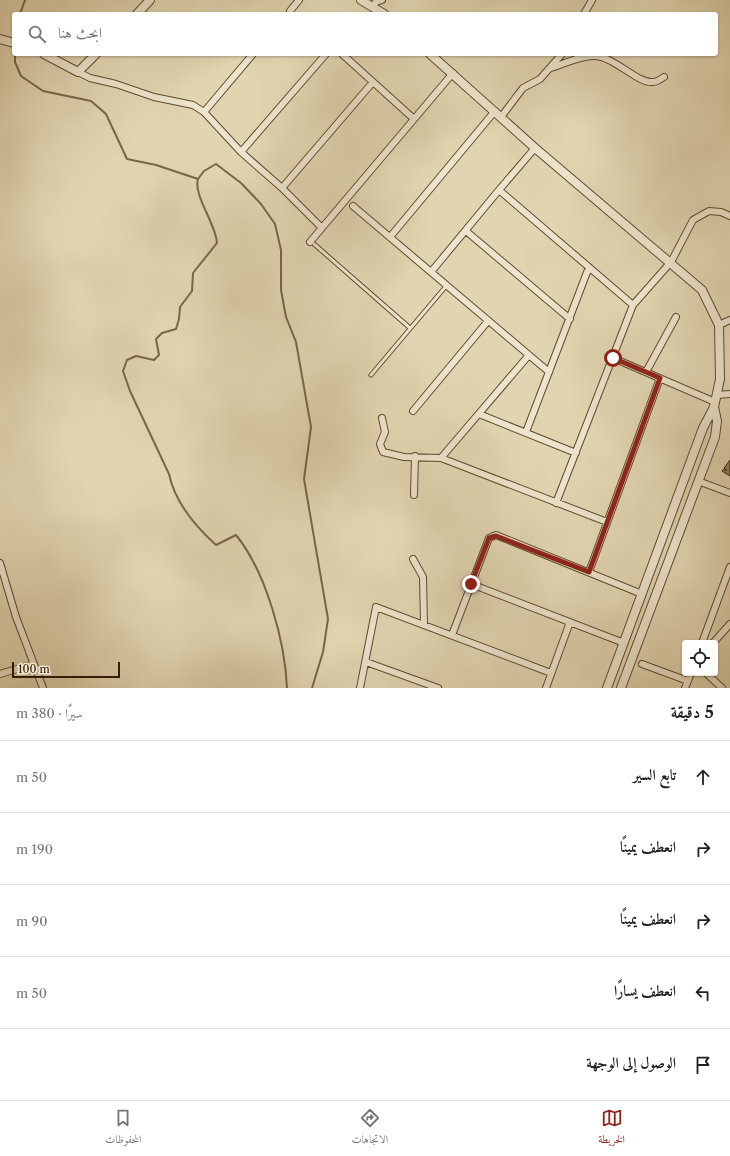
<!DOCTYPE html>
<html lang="ar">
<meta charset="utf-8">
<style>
body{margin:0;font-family:"Libre Caslon Text",Amiri,serif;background:#f6f6f6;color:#222;direction:rtl}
.controls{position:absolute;right:12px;bottom:12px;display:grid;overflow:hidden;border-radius:4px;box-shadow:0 1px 3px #0004}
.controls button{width:36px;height:36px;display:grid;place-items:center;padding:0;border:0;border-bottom:1px solid #e0e0e0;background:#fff;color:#222;font:20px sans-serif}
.scale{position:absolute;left:12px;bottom:10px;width:108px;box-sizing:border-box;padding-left:4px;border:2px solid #351d04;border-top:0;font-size:11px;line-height:14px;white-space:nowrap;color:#351d04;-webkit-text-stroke:3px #ece4cc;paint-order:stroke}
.stop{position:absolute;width:12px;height:12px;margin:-9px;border:3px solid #8f2418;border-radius:50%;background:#fff}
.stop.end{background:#8f2418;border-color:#fff;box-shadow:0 1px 4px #0008}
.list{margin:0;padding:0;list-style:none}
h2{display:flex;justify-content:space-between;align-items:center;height:52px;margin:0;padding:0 16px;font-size:17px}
h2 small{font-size:13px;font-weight:400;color:#767676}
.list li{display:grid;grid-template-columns:26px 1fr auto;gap:12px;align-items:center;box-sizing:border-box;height:72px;padding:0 16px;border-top:1px solid #e0e0e0}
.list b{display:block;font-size:15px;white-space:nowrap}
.list em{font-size:13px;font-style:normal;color:#767676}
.icon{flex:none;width:22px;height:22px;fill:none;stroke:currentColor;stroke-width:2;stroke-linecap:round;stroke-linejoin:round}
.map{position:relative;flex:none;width:730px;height:688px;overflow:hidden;direction:ltr}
.search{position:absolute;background:#fff;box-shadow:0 1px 3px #0004;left:12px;right:12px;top:12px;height:44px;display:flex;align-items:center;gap:10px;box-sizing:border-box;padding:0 14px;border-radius:4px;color:#767676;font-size:15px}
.sheet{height:412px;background:#fff}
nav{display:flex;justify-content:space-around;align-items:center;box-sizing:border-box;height:56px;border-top:1px solid #e0e0e0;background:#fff;font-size:11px;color:#767676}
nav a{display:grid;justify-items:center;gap:2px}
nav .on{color:#8f2418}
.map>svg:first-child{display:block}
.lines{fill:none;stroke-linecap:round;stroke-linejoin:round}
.stream{stroke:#796648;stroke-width:2}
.building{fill:#8e7d5e;stroke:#351d04}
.service-casing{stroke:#604b2f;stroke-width:5}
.minor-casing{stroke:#604b2f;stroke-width:8}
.tertiary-casing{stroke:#604b2f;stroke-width:10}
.service{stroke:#ece4cc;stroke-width:3}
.minor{stroke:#ece4cc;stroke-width:6}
.tertiary{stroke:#ece4cc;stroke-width:8}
.route{stroke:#8f2418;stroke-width:5}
</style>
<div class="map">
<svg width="730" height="688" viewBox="0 0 730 688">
<rect width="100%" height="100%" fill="#e1d5b1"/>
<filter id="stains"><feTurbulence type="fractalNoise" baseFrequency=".005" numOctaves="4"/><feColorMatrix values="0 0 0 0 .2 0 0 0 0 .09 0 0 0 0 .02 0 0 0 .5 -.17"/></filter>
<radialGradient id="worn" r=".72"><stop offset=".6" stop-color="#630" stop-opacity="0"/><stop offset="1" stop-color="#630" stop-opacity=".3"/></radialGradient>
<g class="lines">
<path class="stream" d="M20 14 25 0
M14 41V30
M15 54V62L21 76 43 91 91 101 106 114 127 159 156 165 198 179 204 171 216 164 241 183 261 204 275 224 281 250V290L286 317 296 342 311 427 304 479 328 619 323 652 312 688
M198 179C193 195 216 224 217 243L193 273 192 291 180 307 179 319 176 329 162 333 156 339 159 355 154 360 136 356 127 360 123 371 130 391 169 474C175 503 195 526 216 545L236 535C266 572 285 641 287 688"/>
</g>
<path class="building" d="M730 460V476L722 471 724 469 727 471 724 468Z"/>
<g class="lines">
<defs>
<path id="service" d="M314 244 410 328
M371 375 447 285"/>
<path id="minor" d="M373 6 376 2 382 0
M290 11 299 0
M584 14 592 0
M342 54 414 119
M551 68C564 64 581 55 595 56 615 57 638 84 653 82 656 82 661 79 664 77
M78 72 90 78 116 84 154 97 193 105 204 112 241 152 326 54
M204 112 253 54
M501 117 523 88 540 79 562 54
M241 152 282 188 322 228
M282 188 373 82
M499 190 535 148
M353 206 549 372
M466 231 570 319
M390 237 495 111
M310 242 453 73
M431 272 499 190 633 305
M719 325 730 320
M613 358 715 402
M646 372 676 317
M717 395 730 394
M413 411 488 321
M479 414 576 453
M382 418 385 432 380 444 383 452 404 457 441 458 607 522
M526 432 589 267
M441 458 529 355
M698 481 730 493
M414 495 415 456
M556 503 633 305 671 262 693 220 709 211 721 212 730 216
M413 559 423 577 424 624
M0 563 16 617 43 688
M589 572 660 378
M471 584 624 643
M452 635 489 538 496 535 642 594
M702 643 730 567
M713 643 730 624
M366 662 438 688
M642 664 688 681
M706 673 722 688
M0 674 34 664
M360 688 376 607 551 673
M546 688 570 622
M685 688 691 673"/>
<path id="tertiary" d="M361 0 384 14
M137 14 150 0
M0 39 14 43
M44 54 78 72 96 54
M430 54 535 148 702 290 719 325 720 379 714 407 703 428 607 688
M621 688 715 437 717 421 714 407"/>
</defs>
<use href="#service" class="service-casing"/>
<use href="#minor" class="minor-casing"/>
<use href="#tertiary" class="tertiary-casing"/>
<use href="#service" class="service"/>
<use href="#minor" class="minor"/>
<use href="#tertiary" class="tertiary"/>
</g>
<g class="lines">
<path class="route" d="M471 584 489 538 496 536 589 572 660 378 613 358"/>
</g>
<rect width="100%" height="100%" filter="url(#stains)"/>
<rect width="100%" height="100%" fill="url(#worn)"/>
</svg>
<div class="controls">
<button><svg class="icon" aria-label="locate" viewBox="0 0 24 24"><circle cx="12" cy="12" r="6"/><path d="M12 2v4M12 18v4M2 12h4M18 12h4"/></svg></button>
</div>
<div class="scale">100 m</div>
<div class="stop" style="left:613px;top:358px"></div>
<div class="stop end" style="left:471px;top:584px"></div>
<div class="search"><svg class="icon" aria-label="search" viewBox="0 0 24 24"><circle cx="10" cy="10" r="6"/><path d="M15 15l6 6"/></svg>ابحث هنا</div>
</div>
<section class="sheet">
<h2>5 دقيقة<small>سيرًا · 380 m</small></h2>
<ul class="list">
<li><svg class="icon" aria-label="ahead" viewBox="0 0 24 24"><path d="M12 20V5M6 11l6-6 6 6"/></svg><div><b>تابع السير</b></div><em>50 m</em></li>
<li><svg class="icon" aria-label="right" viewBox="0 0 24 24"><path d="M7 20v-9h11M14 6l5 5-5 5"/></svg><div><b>انعطف يمينًا</b></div><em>190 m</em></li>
<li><svg class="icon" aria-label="right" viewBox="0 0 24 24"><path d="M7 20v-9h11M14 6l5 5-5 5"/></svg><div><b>انعطف يمينًا</b></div><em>90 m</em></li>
<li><svg class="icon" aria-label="left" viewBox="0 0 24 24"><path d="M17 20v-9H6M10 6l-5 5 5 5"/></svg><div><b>انعطف يسارًا</b></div><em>50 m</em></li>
<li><svg class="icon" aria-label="arrive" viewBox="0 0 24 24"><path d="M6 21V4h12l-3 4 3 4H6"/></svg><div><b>الوصول إلى الوجهة</b></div></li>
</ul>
</section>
<nav>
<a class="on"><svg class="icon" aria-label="map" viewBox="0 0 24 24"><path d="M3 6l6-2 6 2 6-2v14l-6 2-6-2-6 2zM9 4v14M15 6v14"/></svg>الخريطة</a>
<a><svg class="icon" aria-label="directions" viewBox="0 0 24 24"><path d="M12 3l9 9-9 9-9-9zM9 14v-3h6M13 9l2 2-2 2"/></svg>الاتجاهات</a>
<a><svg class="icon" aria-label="saved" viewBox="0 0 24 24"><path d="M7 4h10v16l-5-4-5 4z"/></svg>المحفوظات</a>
</nav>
